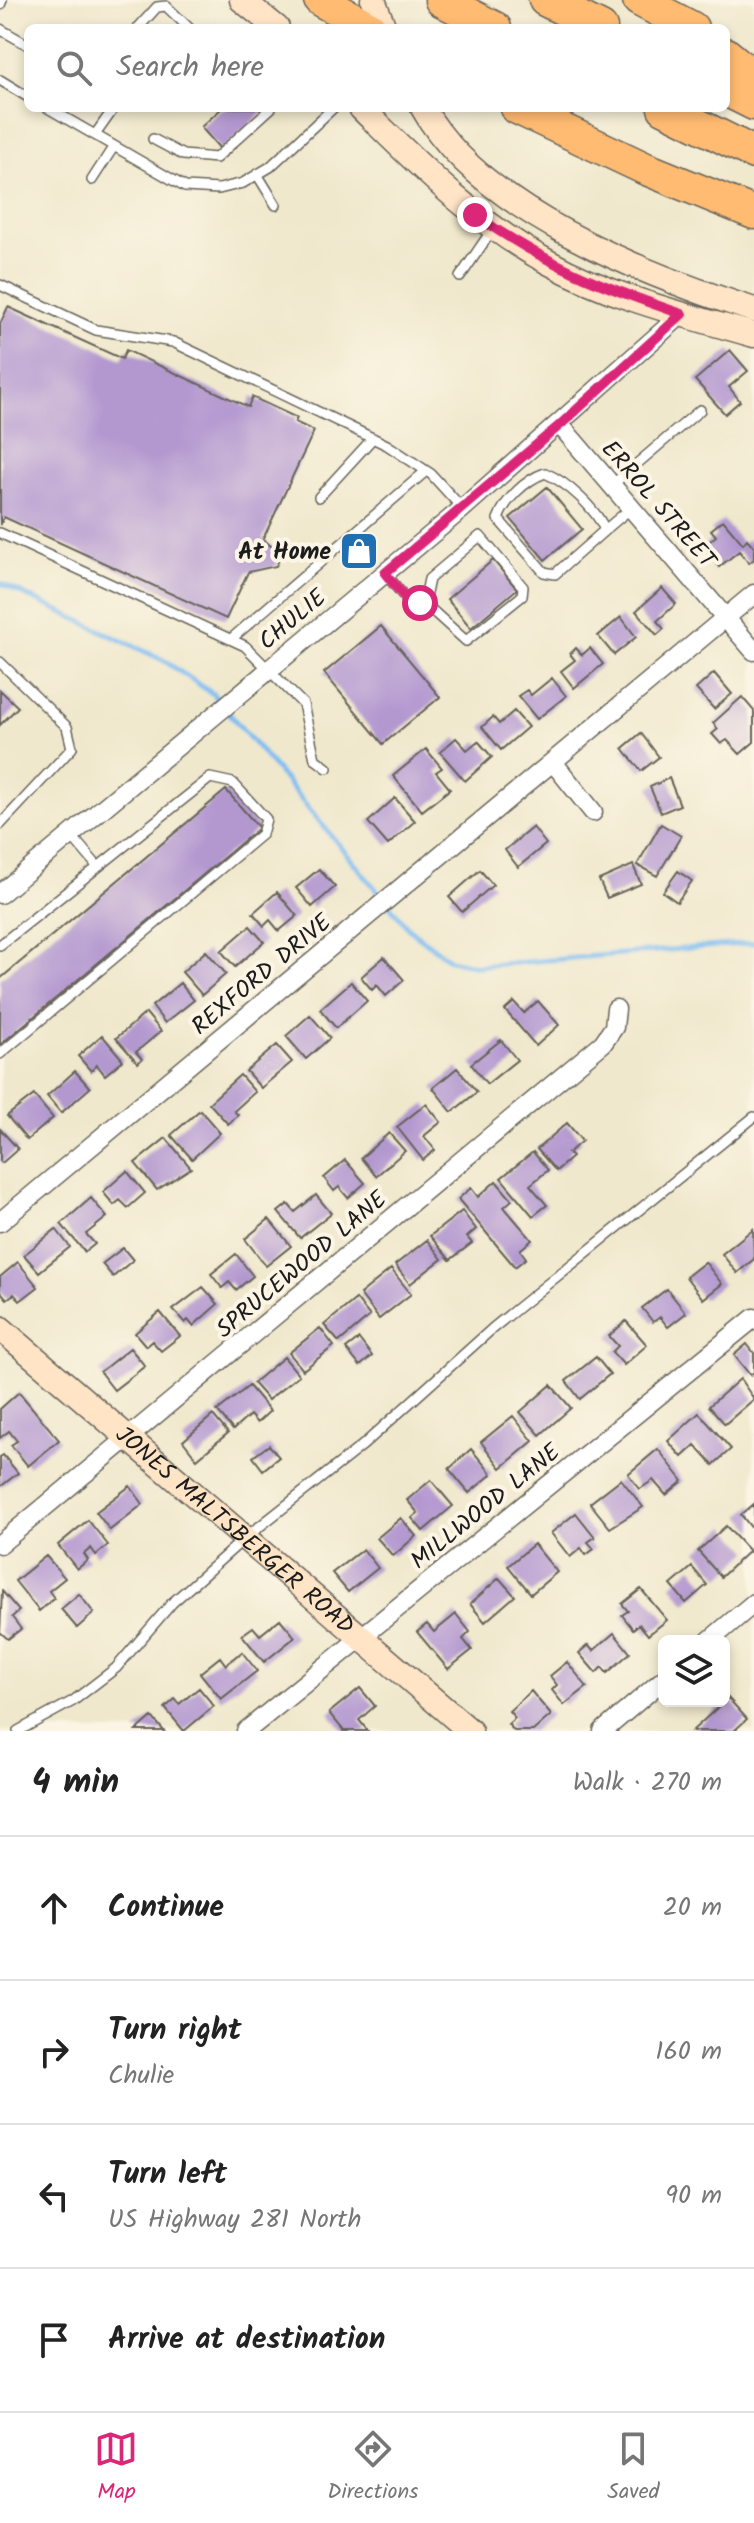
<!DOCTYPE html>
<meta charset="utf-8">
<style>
body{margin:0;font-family:Kalam,sans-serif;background:#f6f6f6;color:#222}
.controls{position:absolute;right:24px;bottom:24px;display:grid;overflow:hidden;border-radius:12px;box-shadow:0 4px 12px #0003}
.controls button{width:72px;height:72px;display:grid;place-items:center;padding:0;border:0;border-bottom:2px solid #e0e0e0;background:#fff;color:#222;font:40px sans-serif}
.stop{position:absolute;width:24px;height:24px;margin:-18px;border:6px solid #db2777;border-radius:50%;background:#fff}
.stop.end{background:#db2777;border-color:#fff;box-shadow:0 2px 8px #0008}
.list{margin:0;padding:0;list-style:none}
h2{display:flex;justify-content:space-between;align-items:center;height:104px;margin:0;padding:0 32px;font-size:34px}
h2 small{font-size:26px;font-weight:400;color:#767676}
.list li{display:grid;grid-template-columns:52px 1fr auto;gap:24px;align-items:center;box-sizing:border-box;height:144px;padding:0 32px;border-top:2px solid #e0e0e0}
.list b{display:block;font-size:30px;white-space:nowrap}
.list p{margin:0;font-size:26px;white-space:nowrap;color:#767676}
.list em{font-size:26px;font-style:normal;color:#767676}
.icon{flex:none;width:44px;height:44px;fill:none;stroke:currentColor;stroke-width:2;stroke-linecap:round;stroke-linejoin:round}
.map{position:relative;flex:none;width:754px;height:1731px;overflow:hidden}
.search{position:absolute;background:#fff;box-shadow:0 4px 12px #0003;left:24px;right:24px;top:24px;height:88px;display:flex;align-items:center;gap:20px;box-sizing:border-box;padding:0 28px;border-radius:12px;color:#767676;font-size:30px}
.sheet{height:680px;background:#fff}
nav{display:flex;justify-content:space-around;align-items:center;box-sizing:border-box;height:112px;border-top:2px solid #e0e0e0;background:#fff;font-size:22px;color:#767676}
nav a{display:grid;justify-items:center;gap:4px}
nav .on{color:#db2777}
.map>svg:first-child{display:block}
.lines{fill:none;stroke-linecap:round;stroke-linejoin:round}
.stream{stroke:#7ebdf2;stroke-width:5}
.building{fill:#b398d0}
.service-casing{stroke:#66635a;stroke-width:12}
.minor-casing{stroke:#66635a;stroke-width:21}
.secondary-casing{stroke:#66635a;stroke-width:27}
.motorway-casing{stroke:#66635a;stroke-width:35}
.service{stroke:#fff;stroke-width:9}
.minor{stroke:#fff;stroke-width:18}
.secondary{stroke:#ffe4c6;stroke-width:24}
.motorway{stroke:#ffbb71;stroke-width:32}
.route{stroke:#db2777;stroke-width:10}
.labels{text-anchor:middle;stroke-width:8;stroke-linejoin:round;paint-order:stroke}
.street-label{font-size:24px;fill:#1c1c1c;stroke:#fcf5e5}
.poi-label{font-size:24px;font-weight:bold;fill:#1c1c1c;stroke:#fcf5e5;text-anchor:end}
</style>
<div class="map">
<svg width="754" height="1731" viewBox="0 0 754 1731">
<rect width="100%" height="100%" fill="#fcf5e5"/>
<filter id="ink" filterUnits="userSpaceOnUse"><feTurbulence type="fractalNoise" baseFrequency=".0125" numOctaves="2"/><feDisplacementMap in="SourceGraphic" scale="16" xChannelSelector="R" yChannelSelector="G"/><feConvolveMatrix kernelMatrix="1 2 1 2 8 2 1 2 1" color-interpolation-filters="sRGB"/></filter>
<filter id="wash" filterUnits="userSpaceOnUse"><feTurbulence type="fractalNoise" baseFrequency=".006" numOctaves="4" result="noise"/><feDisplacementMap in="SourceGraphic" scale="32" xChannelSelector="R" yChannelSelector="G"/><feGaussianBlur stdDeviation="1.8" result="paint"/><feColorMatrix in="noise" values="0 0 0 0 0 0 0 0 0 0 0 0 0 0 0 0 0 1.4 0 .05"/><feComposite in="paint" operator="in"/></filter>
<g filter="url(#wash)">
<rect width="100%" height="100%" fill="#f0e8cc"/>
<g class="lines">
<path class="stream" d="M0 583 163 660 213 694 410 930 450 960 478 966 754 943"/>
</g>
<g id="blocks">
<path class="building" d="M222 108H259L263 112 221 150 201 127Z
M8 307 122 359 126 350 248 407 252 397 297 418 295 422 314 431 263 539 281 555 276 566 248 572 226 619 4 517 0 525V324Z
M730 350 748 371 729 387 740 401 725 414 695 380Z
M547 487 582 529 545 560 510 518Z
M723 520 743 544 747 539 754 547V559L749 563 739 551 719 567 703 547 716 536 711 530Z
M493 560 517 589 471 628 447 599Z
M662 588 676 604 657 621 664 629 657 635 636 611Z
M621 617 636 637 614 655 598 636Z
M381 626 440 697 383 744 324 673Z
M576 648 582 655 590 648 603 664 574 688 561 671 575 660 570 654Z
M714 673 732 694 714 709 696 689Z
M552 678 566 696 537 719 518 696 527 690 531 695Z
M0 690 18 707 0 725Z
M742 697 754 711V742L740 754 727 740 721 744 712 734 718 729 713 723Z
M514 711 528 727 501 750 482 727 493 717 499 724Z
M641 733 659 757 641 771 623 748Z
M456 738 467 750 478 741 492 757 465 781 440 752Z
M426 749 442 768 436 772 450 789 422 811 393 776Z
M669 778 680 805 661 813 650 787Z
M226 790 259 828 0 1045V979Z
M395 798 415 821 388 845 368 822Z
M661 824 681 836 657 876 637 865Z
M533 827 546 844 518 867 505 850Z
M633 865 641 884 607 898 599 880Z
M319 869 335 887 312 907 296 888Z
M480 870 493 885 462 912 449 897Z
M678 871 692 881 677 902 663 892Z
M277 892 297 916 279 931 270 920 264 926 253 913Z
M250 926 264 942 235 967 221 951Z
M206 951 226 974 202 995 182 972Z
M384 957 404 980 386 996 377 985 372 990 361 977Z
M351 982 367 1001 336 1028 320 1009Z
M180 983 194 1000 165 1023 152 1006Z
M538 1001 559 1025 536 1046 505 1010 514 1002 524 1013Z
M146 1013 161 1031 136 1052 142 1059 138 1063 116 1038Z
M310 1015 330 1038 306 1059 286 1036Z
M102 1035 123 1060 105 1075 97 1065 91 1071 78 1056Z
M501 1040 517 1060 487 1084 471 1064Z
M277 1045 292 1062 261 1088 246 1071Z
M457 1068 477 1092 452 1112 433 1088Z
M75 1071 90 1088 61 1113 47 1096Z
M240 1075 255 1092 234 1111 238 1115 228 1124 209 1103Z
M34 1095 53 1118 27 1140 7 1116Z
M426 1104 441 1122 424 1136 435 1150 423 1160 397 1127Z
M200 1110 220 1133 192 1159 171 1135Z
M567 1123 582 1141 568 1153 572 1157 556 1171 537 1149Z
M0 1129 18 1149 2 1163 0 1161Z
M389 1133 405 1151 376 1176 361 1158Z
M166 1138 191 1168 157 1190 135 1163Z
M533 1152 548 1170 530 1185 547 1205 533 1216 501 1178Z
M345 1160 365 1183 348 1198 339 1187 334 1191 324 1178Z
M127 1171 145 1193 128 1208 120 1200 114 1205 103 1192Z
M496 1181 512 1200 504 1207 532 1240 520 1250 526 1258 515 1267 458 1199 471 1188 478 1197Z
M316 1195 331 1213 300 1238 278 1212 288 1204 295 1212Z
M91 1198 107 1217 86 1234 95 1244 85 1252 61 1224Z
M462 1211 476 1229 467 1237 472 1243 450 1260 430 1236Z
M269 1219 291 1246 266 1266 245 1239Z
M56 1229 70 1247 39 1272 24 1255Z
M753 1229 754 1259 737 1273 722 1254Z
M427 1240 442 1259 410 1284 395 1265Z
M123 1248 133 1260 113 1277 102 1264Z
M236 1254 253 1276 236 1290 229 1282 222 1288 211 1274Z
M18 1262 38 1287 20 1301 14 1294 7 1299 0 1291V1277Z
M705 1262 722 1284 703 1299 686 1277Z
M391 1269 411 1294 379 1319 360 1294Z
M203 1287 218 1304 193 1326 188 1320 185 1323 173 1310Z
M667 1289 686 1313 668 1327 660 1317 653 1322 642 1308Z
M356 1299 370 1316 339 1342 324 1325Z
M160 1312 180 1336 161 1351 152 1341 146 1346 135 1333Z
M626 1321 647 1345 624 1365 612 1352 618 1346 609 1336Z
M320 1328 334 1346 303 1370 289 1353Z
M359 1339 372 1356 360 1366 346 1349Z
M747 1344 754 1353V1372L750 1375 734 1355Z
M130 1348 145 1366 114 1390 100 1372Z
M284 1357 299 1375 268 1400 253 1383Z
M596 1357 610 1374 580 1399 566 1381Z
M740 1379 754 1399 725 1424 709 1406Z
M551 1385 571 1408 540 1435 520 1412Z
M249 1386 270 1411 257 1423 250 1415 233 1430 217 1411Z
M19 1392 59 1440 28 1466 11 1445 17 1441 9 1431 0 1438V1409Z
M699 1413 731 1449 713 1465 695 1445 682 1457 668 1441Z
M213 1415 228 1433 197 1459 183 1441Z
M513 1416 533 1441 501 1468 481 1442Z
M269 1445 279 1457 263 1470 253 1457Z
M471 1449 492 1474 469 1493 449 1469Z
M658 1449 683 1481 666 1495 653 1480 640 1489 628 1474Z
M3 1455 18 1473 0 1487V1457Z
M621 1479 643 1507 610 1528 590 1503Z
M431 1480 453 1506 423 1531 412 1518 418 1513 407 1500Z
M130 1486 143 1504 110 1530 96 1512Z
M754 1504V1531L741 1515Z
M576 1513 595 1537 588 1542 594 1549 586 1555 581 1548 570 1557 551 1533Z
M401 1518 416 1536 393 1556 377 1538Z
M88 1520 108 1545 96 1555 91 1548 84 1554 88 1560 77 1569 58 1545Z
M726 1526 749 1551 721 1577 698 1551Z
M534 1544 557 1572 531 1594 508 1566Z
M363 1549 378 1568 348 1592 332 1573Z
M46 1556 65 1578 49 1591 54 1598 39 1611 15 1581Z
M692 1567 707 1585 686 1603 671 1585Z
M499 1578 515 1596 485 1622 470 1604Z
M641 1589 667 1620 648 1635 639 1624 633 1629 622 1615 628 1611 622 1604Z
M2 1591 19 1611 12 1617 21 1629 8 1639 0 1632Z
M79 1594 94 1613 77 1628 61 1609Z
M456 1614 470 1632 463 1639 472 1650 448 1669 417 1632 427 1624 434 1632Z
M280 1619 295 1637 264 1662 242 1635 253 1627 260 1635Z
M614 1633 630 1653 607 1673 602 1667 596 1673 579 1653 588 1645 593 1651Z
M242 1652 257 1671 221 1699 200 1673 220 1657 226 1665Z
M567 1662 587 1687 564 1705 552 1690 557 1685 550 1676Z
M199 1688 214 1706 184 1731 165 1708 175 1699 179 1704Z
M360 1688 375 1706 359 1720 368 1731H344L329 1713Z
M531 1691 551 1715 533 1731H514L508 1724 515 1718 509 1711Z
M728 1698 747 1719 734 1731H692Z
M152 1717 164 1731H136Z"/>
</g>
</g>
<g filter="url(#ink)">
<use href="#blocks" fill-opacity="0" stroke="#66635a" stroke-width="2"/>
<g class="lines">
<defs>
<path id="service" d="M0 5 2 0
M138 28 157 7 166 6 189 28
M0 29 28 45
M0 80 28 97
M48 108 185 187 219 189 243 183 270 167 333 108
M95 135 114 108
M153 139 183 155 216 158 271 108
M257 174 276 205
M92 180 114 146
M460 277 492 230
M0 285 96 330 173 342 387 445 431 474 462 508
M545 473C567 482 596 509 605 530L555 574 544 572 498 519C505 500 525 480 545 473Z
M612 485 700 410
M319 497 373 438
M605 530 631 508
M0 533 245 646 303 704 315 759 327 768
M385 573 411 605 424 603 429 579 480 536 523 587 522 596 466 641 424 603
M231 639 426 471
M0 662 67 727 72 748 0 825
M71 835 98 867
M0 945 210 778 233 783 266 819 262 834 0 1054
M18 1731 73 1701 116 1668 172 1603 245 1538 363 1445 493 1328 754 1117"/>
<path id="minor" d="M560 425 754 651
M553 762 593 812
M0 894 462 509 682 314
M0 1222 754 594
M0 1544 603 1043 614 1027 616 1009
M709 1641 754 1603
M246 1731 754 1318
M603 1731 664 1679"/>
<g id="secondary">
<path d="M242 0 277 28"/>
<path d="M373 0 384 28"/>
<path d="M361 108C419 165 475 223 548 262 611 297 685 315 754 335"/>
<path d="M423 108C480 211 646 275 754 310"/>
<path id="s1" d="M0 1328 470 1731"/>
</g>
<path id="motorway" d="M320 0 370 28
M441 0 495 28
M545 0 601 28
M639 0 692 28
M726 54 754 77
M726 90 754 104
M517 108 644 168 754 213
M664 108 754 153"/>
</defs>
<use href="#service" class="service-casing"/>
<use href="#minor" class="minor-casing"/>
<use href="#secondary" class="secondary-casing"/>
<use href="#motorway" class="motorway-casing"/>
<use href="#service" class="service"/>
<use href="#minor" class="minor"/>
<use href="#secondary" class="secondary"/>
<use href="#motorway" class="motorway"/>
</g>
</g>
<g class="lines" filter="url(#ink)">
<path class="route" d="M420 603 411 605 385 573 560 425 682 314C600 286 547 265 475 215"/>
</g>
<defs>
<symbol id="shop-square" viewBox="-11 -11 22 22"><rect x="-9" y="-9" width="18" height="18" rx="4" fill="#1f6fb2" stroke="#fcf5e5"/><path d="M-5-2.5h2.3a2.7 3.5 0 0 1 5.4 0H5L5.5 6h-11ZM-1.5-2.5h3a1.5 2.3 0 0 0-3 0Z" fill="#fff"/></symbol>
</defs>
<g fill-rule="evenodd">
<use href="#shop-square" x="337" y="529" width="44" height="44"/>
</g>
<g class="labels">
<g class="street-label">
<text transform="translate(659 504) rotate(49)" y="8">ERROL STREET</text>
<text transform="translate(292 619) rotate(-40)" y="8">CHULIE</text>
<text transform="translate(261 974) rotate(-40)" y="8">REXFORD DRIVE</text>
<text transform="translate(301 1264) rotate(-40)" y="8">SPRUCEWOOD LANE</text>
<text transform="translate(485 1506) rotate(-39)" y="8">MILLWOOD LANE</text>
<text dy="8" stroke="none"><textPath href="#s1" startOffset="310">JONES MALTSBERGER ROAD</textPath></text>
</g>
<g class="poi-label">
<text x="331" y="559">At Home</text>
</g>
</g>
</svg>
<div class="controls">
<button><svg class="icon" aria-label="layers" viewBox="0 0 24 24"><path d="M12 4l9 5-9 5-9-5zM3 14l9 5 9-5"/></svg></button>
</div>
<div class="stop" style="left:420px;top:603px"></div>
<div class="stop end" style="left:475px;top:215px"></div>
<div class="search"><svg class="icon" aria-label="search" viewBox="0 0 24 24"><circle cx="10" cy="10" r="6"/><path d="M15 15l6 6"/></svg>Search here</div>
</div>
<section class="sheet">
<h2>4 min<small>Walk · 270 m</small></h2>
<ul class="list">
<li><svg class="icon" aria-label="ahead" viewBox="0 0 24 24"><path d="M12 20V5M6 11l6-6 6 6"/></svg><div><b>Continue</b></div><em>20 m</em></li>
<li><svg class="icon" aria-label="right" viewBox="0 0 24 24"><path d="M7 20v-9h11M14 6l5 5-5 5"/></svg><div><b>Turn right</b><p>Chulie</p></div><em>160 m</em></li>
<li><svg class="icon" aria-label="left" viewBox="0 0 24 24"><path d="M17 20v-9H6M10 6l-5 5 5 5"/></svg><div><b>Turn left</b><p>US Highway 281 North</p></div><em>90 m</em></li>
<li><svg class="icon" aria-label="arrive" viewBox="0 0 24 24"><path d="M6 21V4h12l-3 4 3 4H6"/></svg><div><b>Arrive at destination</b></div></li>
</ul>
</section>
<nav>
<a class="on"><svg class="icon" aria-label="map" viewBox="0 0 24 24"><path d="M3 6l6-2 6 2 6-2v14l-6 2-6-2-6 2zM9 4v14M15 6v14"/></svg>Map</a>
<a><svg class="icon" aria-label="directions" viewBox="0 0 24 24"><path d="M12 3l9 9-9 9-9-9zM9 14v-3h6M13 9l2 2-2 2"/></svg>Directions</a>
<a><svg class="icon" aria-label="saved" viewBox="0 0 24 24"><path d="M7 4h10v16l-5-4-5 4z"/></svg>Saved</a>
</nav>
